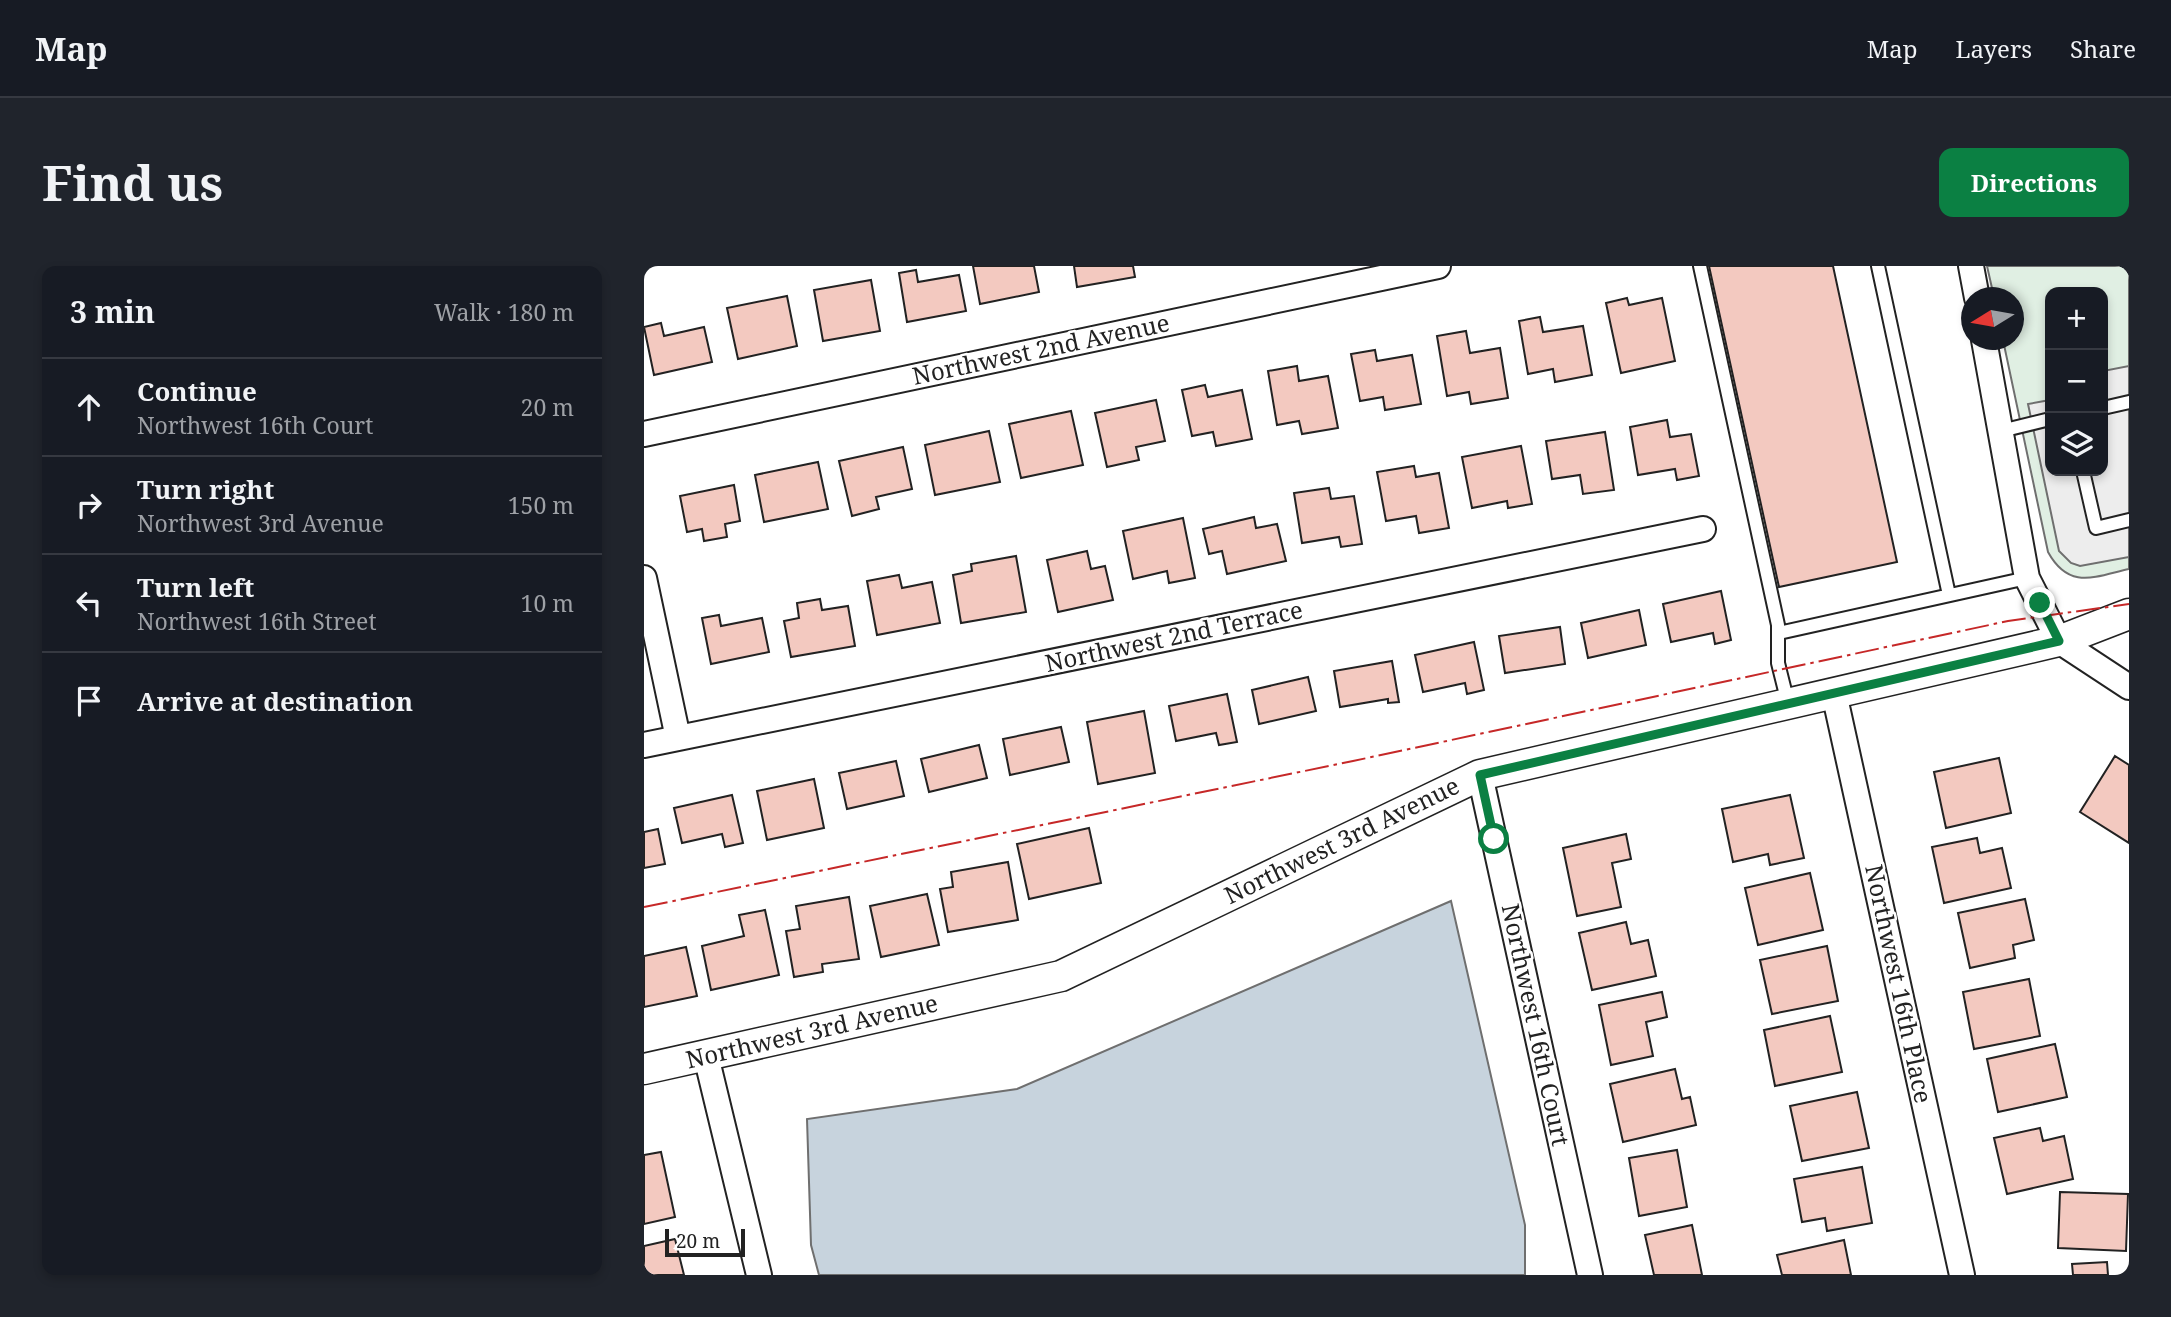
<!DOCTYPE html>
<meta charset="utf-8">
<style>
body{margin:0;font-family:"Noto Serif",serif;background:#20242c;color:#f1f3f6}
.controls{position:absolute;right:21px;top:21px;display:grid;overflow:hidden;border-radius:14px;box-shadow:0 4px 10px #0003}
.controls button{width:63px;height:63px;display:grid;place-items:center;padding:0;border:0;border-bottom:2px solid #363941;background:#171b24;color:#f1f3f6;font:35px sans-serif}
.compass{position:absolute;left:1317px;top:21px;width:63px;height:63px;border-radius:50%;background:#171b24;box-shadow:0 4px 10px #0003;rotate:259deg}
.scale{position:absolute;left:21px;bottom:18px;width:80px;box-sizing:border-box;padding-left:7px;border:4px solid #222;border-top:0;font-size:19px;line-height:24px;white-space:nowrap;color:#222;-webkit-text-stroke:5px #fff;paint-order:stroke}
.stop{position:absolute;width:21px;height:21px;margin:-16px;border:5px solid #0b8043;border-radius:50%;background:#fff}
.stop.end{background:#0b8043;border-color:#fff;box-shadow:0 2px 7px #0008}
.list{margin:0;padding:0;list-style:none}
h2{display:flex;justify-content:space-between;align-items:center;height:91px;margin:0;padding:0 28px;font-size:30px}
h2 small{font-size:23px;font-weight:400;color:#9ea1a6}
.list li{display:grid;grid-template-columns:46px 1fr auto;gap:21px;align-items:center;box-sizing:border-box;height:98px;padding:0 28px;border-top:2px solid #363941}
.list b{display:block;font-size:26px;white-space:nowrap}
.list p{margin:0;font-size:23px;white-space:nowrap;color:#9ea1a6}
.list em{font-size:23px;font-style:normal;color:#9ea1a6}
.icon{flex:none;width:38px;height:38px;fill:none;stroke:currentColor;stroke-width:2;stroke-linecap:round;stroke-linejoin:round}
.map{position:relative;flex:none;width:1485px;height:1009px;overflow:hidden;border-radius:14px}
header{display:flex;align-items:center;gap:42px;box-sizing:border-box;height:98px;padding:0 35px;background:#171b24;border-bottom:2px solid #363941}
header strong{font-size:33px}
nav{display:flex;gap:38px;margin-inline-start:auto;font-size:24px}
.intro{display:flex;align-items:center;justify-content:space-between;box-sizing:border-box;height:168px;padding:0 42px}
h1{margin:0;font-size:49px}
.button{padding:18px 32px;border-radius:14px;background:#0b8043;color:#fff;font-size:24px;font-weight:700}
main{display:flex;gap:42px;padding:0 42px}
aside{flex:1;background:#171b24;border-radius:14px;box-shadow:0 4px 10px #0003}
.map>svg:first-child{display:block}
.green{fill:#e0efe3;stroke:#6f6f6f;stroke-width:2;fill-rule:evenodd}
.parking{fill:#ededed;stroke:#6f6f6f;stroke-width:2}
.water{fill:#c7d3dd;stroke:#6f6f6f;stroke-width:2}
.building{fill:#f3c9c0;stroke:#222;stroke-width:2}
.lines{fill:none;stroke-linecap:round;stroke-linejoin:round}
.service-casing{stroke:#222;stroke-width:16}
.minor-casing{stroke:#222;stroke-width:28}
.tertiary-casing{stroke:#222;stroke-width:33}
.service{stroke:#fff;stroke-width:12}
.minor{stroke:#fff;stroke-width:24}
.tertiary{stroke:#fff;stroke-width:30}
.power{stroke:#c62828;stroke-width:2;stroke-dasharray:24 5 3.5 5;stroke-linecap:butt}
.route{stroke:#0b8043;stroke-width:9}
.labels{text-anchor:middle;stroke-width:5;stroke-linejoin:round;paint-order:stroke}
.street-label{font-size:24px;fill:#222;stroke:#fff}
</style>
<header>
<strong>Map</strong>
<nav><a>Map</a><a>Layers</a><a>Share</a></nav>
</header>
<div class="intro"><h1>Find us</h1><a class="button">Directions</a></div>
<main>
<aside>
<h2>3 min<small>Walk · 180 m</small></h2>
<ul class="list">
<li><svg class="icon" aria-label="ahead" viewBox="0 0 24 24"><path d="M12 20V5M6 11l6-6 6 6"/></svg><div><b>Continue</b><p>Northwest 16th Court</p></div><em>20 m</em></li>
<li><svg class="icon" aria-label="right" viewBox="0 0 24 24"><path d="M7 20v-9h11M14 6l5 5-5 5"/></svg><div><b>Turn right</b><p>Northwest 3rd Avenue</p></div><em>150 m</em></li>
<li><svg class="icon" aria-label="left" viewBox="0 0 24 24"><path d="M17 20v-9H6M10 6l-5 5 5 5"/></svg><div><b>Turn left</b><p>Northwest 16th Street</p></div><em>10 m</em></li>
<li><svg class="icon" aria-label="arrive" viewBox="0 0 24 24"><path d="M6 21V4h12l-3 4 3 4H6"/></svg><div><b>Arrive at destination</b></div></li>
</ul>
</aside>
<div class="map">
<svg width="1485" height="1009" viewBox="0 0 1485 1009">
<rect width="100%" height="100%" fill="#fff"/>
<path class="green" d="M1343 0H1485V303C1450 311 1425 324 1404 286L1359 74H1370V32L1350 31ZM1406 26H1459V205H1406Z"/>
<path class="parking" d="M1485 100V291L1436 300 1427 297 1415 285 1384 138 1406 134V205H1459V105Z"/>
<path class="water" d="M807 635 881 959V1009H175L167 979 163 853 373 823Z"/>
<path class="building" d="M329 0H390L395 26 336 38Z
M430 0H489L491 11 433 21Z
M1065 0H1189L1253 296 1135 321Z
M272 4 274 16 315 9 322 45 263 56 255 7Z
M227 14 236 65 179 75 170 24Z
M143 30 153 80 94 93 83 42Z
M983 32 985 39 1018 32 1031 95 977 107 962 37Z
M896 51 899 66 939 60 948 109 911 116 909 103 884 108 875 55Z
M17 57 20 70 60 61 68 96 10 109 0 61Z
M822 65 826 87 856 82 864 132 827 138 825 126 803 130 793 70Z
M731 84 733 95 768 89 777 138 741 144 739 131 716 135 707 88Z
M653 100 655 115 684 110 694 162 658 168 655 155 633 159 624 105Z
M561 119 564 131 598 124 608 173 572 180 569 166 548 170 538 124Z
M512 134 521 175 492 181 495 194 463 201 451 147Z
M427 145 439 199 377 212 365 158Z
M1023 154 1026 171 1047 168 1055 210 1033 214 1031 203 994 209 986 161Z
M345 165 356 216 291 229 281 179Z
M961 166 970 224 939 228 936 209 908 213 902 175Z
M877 180 888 238 864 242 863 235 828 242 818 191Z
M259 181 268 223 232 231 235 243 208 250 195 195Z
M174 196 184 243 120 256 111 209Z
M770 200 772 211 795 207 805 262 775 267 772 250 742 255 733 206Z
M90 219 96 255 81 258 83 271 60 275 58 263 43 266 36 230Z
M685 222 687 233 710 230 718 278 697 281 695 271 658 277 650 227Z
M610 251 612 262 633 258 642 295 583 308 578 285 565 288 559 263Z
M539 252 551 312 525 317 523 305 489 313 479 265Z
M443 285 447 303 461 300 469 334 414 346 403 294Z
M372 290 382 346 317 357 309 309 328 305 327 298Z
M255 309 258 322 288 316 296 357 233 369 223 315Z
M1077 325 1087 374 1071 378 1069 367 1027 376 1019 338Z
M176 333 178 344 204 340 211 380 147 391 140 355 155 352 153 337Z
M995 344 1002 379 944 392 937 357Z
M75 349 77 360 118 352 125 386 67 398 58 352Z
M916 361 921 398 861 407 855 370Z
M830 376 840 424 823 428 821 417 779 426 771 389Z
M748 395 755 436 744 437V433L696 441 690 405Z
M664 411 672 445 615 458 608 424Z
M583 428 593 476 575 479 572 467 532 475 525 440Z
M500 445 511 507 454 518 443 456Z
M417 461 425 496 366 509 359 473Z
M335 479 343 512 285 526 277 493Z
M1471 490 1485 499V577L1436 546Z
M1355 492 1367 547 1302 562 1290 506Z
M252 495 260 530 203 543 195 507Z
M170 513 180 562 123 574 113 525Z
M88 529 99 577 81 581 78 568 38 577 30 542Z
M1146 529 1160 592 1126 599 1124 588 1089 596 1078 543Z
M445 562 457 617 385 633 373 578Z
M14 563 21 598 0 602V566Z
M982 568 987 593 968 597 977 641 933 650 919 582Z
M1333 572 1336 587 1358 582 1367 622 1300 637 1288 581Z
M364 596 374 654 304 666 296 623 309 621 307 606Z
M1166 607 1179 664 1114 679 1101 622Z
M283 628 295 679 237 691 226 640Z
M205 631 215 693 178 698 179 706 150 711 142 665 156 663 152 640Z
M1381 633 1390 674 1369 679 1371 692 1326 702 1314 647Z
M121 644 135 709 67 724 58 680 100 670 95 649Z
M982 656 987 678 1004 674 1012 710 948 724 935 667Z
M1183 680 1194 735 1128 748 1116 694Z
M42 681 53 730 0 741V690Z
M1385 713 1396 770 1330 783 1319 726Z
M1018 726 1023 751 1002 756 1009 790 967 799 955 739Z
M1186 750 1198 806 1131 820 1120 764Z
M1411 778 1423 831 1354 846 1343 793Z
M1031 803 1038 833 1046 831 1052 859 979 876 966 818Z
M1213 826 1225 882 1158 895 1146 840Z
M1396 862 1399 875 1420 870 1429 913 1363 928 1350 872Z
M1033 884 1043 941 995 950 985 892Z
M17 886 31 951 0 958V889Z
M1218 901 1228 957 1183 965 1181 952 1158 956 1150 913Z
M1416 926 1484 928 1482 985 1414 982Z
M1048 959 1058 1009H1010L1001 969Z
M31 973 40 1009H0V980Z
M1200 974 1207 1009H1138L1133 989Z
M1463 996 1464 1009H1429L1428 998Z"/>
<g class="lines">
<defs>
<path id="service" d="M1056 0 1134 359V397L1144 437
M1234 0 1305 329
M1459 142 1485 136
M1357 165 1406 153
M1439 205 1452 262 1485 254
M1135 367 1383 312"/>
<path id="minor" d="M1327 0 1333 32
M1340 74 1383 312 1415 375 1485 421
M0 168 794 0
M0 312 34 472
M1190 427 1318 1009
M0 479 1059 263
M836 509 946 1009
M62 790 115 1009"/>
<path id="tertiary" d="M0 803 417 710 836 509 1415 375 1485 348"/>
</defs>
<use href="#service" class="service-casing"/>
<use href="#minor" class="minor-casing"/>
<use href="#tertiary" class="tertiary-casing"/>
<use href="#service" class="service"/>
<use href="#minor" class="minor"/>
<use href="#tertiary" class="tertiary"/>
<path class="power" d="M0 641 709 495 1364 355 1485 338"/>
</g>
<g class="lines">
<path class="route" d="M850 573 836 509 1415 375 1396 337"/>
</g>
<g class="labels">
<g class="street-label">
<text transform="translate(397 84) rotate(-12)" y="8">Northwest 2nd Avenue</text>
<text transform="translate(530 371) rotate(-12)" y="8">Northwest 2nd Terrace</text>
<text transform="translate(698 575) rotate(-26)" y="8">Northwest 3rd Avenue</text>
<text transform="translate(1254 718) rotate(78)" y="8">Northwest 16th Place</text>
<text transform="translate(891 759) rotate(78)" y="8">Northwest 16th Court</text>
<text transform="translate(168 766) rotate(-13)" y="8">Northwest 3rd Avenue</text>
</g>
</g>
</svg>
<div class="controls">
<button>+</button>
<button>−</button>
<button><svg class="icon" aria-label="layers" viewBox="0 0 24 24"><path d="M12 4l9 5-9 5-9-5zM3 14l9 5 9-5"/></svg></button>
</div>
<svg class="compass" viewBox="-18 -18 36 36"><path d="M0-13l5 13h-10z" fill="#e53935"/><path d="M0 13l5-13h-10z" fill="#9ea1a6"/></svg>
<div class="scale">20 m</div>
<div class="stop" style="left:850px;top:573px"></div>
<div class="stop end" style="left:1396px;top:337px"></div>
</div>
</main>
